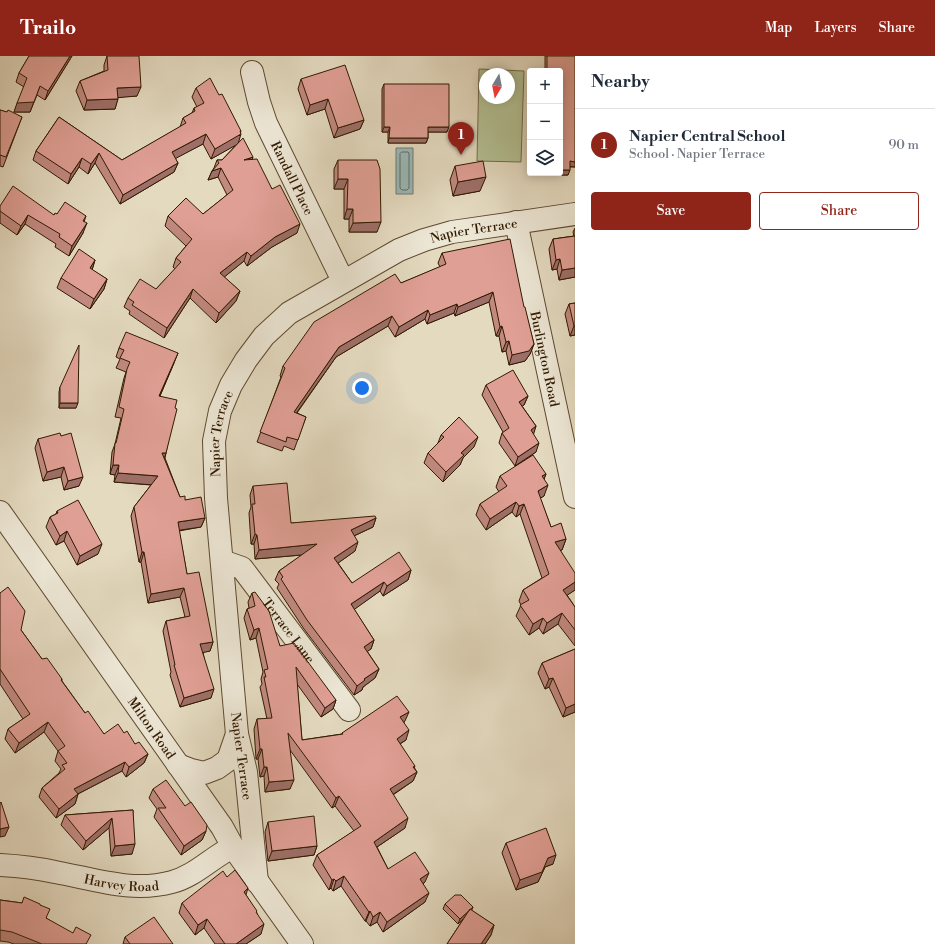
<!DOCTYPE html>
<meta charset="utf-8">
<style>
body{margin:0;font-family:"Libre Bodoni",serif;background:#f6f6f7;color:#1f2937}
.controls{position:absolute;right:12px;top:12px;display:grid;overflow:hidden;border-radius:4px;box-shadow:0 2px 10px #0003}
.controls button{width:36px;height:36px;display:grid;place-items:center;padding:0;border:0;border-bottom:1px solid #e0e1e3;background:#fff;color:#1f2937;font:20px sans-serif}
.compass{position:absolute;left:479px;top:12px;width:36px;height:36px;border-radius:50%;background:#fff;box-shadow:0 2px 10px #0003;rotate:190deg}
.you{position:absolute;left:362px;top:332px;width:14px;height:14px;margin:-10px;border:3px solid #fff;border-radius:50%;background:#1a73e8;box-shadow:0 0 0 6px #1a73e833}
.badge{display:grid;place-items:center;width:26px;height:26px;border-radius:50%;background:#8f2418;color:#fff;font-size:13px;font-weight:700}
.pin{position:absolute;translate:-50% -33px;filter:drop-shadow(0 1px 2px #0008)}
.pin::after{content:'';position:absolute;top:21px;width:14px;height:12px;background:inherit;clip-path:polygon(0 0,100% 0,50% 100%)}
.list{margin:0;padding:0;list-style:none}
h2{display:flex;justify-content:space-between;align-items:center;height:52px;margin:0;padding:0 16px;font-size:17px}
h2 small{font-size:13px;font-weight:400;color:#747a83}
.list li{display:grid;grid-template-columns:26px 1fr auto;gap:12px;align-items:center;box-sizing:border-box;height:72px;padding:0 16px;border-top:1px solid #e0e1e3}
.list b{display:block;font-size:15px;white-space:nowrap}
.list p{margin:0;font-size:13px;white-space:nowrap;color:#747a83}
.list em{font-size:13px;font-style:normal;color:#747a83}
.actions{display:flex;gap:8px;padding:12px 16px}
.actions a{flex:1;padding:9px 0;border:1px solid #8f2418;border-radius:4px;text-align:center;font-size:14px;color:#8f2418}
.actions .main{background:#8f2418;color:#fff}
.icon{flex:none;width:22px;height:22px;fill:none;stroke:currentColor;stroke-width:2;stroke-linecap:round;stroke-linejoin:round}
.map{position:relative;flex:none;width:575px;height:888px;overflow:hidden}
header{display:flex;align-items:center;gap:24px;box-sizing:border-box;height:56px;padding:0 20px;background:#8f2418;color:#fff}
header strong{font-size:19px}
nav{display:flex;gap:22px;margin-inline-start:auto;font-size:14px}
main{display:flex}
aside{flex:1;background:#fff}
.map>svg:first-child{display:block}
.green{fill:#b3c093;stroke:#726d4a;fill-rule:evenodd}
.water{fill:#98b9ba;stroke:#6f7970}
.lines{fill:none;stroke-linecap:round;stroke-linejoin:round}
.shore{stroke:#646a5d;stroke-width:1}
.minor-casing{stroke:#5e4a30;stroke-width:24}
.minor{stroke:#ede7d6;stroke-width:22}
.wall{fill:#c18980;stroke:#311a00}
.shaded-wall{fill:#9d6f68;stroke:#311a00}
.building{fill:#e09f95;stroke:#311a00}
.labels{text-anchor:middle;stroke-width:3.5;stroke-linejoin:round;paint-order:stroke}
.street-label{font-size:13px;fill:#311a00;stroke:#ede7d6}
</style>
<header>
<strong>Trailo</strong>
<nav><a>Map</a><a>Layers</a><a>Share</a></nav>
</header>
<main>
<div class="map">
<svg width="575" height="888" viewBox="0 0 575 888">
<rect width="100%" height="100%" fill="#e4dac0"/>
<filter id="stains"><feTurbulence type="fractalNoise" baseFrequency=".005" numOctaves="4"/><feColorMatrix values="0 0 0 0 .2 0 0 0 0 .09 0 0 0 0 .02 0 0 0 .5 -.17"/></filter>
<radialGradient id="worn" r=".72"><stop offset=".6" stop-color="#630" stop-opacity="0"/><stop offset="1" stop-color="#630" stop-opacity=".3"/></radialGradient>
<path class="green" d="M479 13 524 15 521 106 477 105ZM485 18H509V42H485Z"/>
<path class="water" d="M396 92H413V138H396Z"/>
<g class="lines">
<path class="shore" d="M402 96H408L409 97V132L407 134H402L400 132V98Z"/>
<defs>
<g id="minor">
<path id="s1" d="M252 16 259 46 266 67 343 225"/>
<path id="s2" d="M516 166 575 441"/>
<path id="s3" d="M0 456 222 771 233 791 302 888"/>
<path id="s4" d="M222 505 242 512 349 654"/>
<path d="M178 709 191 714 204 717 217 712 228 704 237 678"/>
<path id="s5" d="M0 809C18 810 37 812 55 816 94 823 132 837 172 826 195 820 212 801 233 791"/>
<path id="s6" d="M257 826 246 716 237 678 216 442 214 385 220 355 231 329 246 304 264 280 289 257 399 194 424 184 452 176 575 158"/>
</g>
</defs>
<use href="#minor" class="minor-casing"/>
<use href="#minor" class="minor"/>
</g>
<path class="wall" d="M29 0H72L45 44 37 39 30 56H14L24 31 16 26 19 17Z
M107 0 137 40 118 41 115 53 84 54 76 35 80 25 104 15V9Z
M545 0H575V111H570L568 119H544V117H560V15H545Z
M301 23 364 64 360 73 334 82 325 53 307 59 298 33Z
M384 28 447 76H428V82L426 87H388V76H382V33Z
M196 32 240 76 238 88 252 104 272 133 297 177 272 191 247 210 244 205 224 221 240 235 236 245 216 267 190 242 164 282 129 258 130 255 124 251 128 242 156 233 175 213 173 211 176 202 186 190 165 170 168 160 203 158 227 139 218 121 208 124 212 115 214 112 217 104H222L237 88 211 103 203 88 175 102 178 107 174 116 120 148 95 107 88 118 79 111 68 128 33 104 36 95 59 61 122 104 180 71 183 62 192 57 194 52 197 51 192 41Z
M0 54 22 61 3 111 0 110Z
M338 104 377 176H349V163H344V133H334V113Z
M455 110 480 135 453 140 450 124Z
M0 150 54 159 57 158 86 160 84 166 83 177 69 200 55 191 56 188 25 168 17 179 0 167Z
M575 172V221L559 224 557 213 552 214 549 193 553 183 574 180 573 176Z
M442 197 524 251 534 288 530 298 525 305 509 309 506 295 502 296 499 280H496L489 246 455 260 454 257 427 268 425 263 395 281 388 270 336 301 297 357 306 361 294 394 284 390 282 395 257 386 281 321 280 320 283 310 401 227 440 211 438 207Z
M95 204 92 214 107 223 104 233 90 253 57 232 61 222Z
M575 247V279L570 280 565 258 569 248Z
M119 292 174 307 160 340 175 352 165 402 180 441 185 444 205 462 201 471 179 475 187 518 213 586 210 595 203 596 211 642 180 651 170 619 171 616 163 575 166 565 185 561 180 541 148 547 141 506H139L131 460 134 451 151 429 114 426 115 419 110 418 112 396 115 388 121 362 115 361 124 322 126 316 116 312 120 303 116 301Z
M486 329 528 340 524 349 522 350 536 370 533 378 536 396 515 410 499 387 502 377 503 376 482 339Z
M60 331 76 352H59V336Z
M441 379 474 391 463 402 460 409 443 426 424 407 428 397 438 387Z
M61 380 79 430 64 434 61 421 43 425 35 392 38 383Z
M546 418 544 423V440L540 442 551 471 566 483 562 494H560L575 534 567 539 575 551V590L558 568 543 578 539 572 529 579 516 560 521 549 519 545 523 534 542 522 520 458 516 461 512 456 486 474 476 459 480 448 499 436 496 431 500 420Z
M253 430 291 467 376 462 373 471 354 480 355 495 338 507 352 527 411 514 408 524 383 540 380 535 354 553 374 584 371 593 367 595 379 613 375 622 363 631 362 634 354 639 304 573 277 532 279 528 275 524 279 515 302 499 255 503 254 488H251L249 457 251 451 250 439Z
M57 455 98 498 77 509 64 485 56 489 46 471 50 461 56 458Z
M0 537 21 574 42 603 62 623V625L85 657 104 678 124 677 135 688 148 698 144 707 126 721 122 715 78 738 75 748 56 762 39 741 42 732 59 717 61 713 55 705 58 695 44 676 15 697 5 683 8 673 23 663 0 628Z
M252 537 280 590 336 644 333 653 321 661 297 628 302 684 342 678V677L405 665 404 666 406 684 400 688 417 716 413 725 393 739 405 772 377 791 388 813 425 826 423 828 425 846 383 876 377 866 370 870 366 865H365L341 830 333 835 331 832 329 834 313 809 317 799 354 775 335 750 332 752 290 694V733L265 736 264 720 260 721 258 703H256L254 673 257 663H267L260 631 262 628 261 623 263 616 256 582 250 584 244 562 247 553 249 552 248 546Z
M575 593V656L563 661 549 631 545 633 538 617 542 607Z
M153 733 185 750 206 775 202 784 181 799 154 761 157 753 149 742Z
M133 754 132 798 111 800 109 772 83 794 61 769 65 759Z
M268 766 317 790 314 799 268 805 265 776Z
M506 787 553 808 545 811 538 826 516 834 502 797Z
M227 821 246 839 257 857 261 878 246 888H215L204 872 195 879 179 857 182 847Z
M0 844 22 847 40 849 46 862 87 888H14L8 886 0 885Z
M445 848 473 851 471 854 494 869 491 879 485 888H447L464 862 458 868 443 853Z
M125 881 173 888H123Z"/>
<path class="shaded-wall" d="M70 0H72L45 44 48 35Z
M40 30 30 56H14L17 47Z
M141 31 137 40 114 42 117 32Z
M118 43 115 53 84 54 87 44Z
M328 43 325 53 307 59 310 49Z
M364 64 360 73 334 82 338 72Z
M384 71H390L388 76H382Z
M428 71H449L447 76H426Z
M241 75 239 80 241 78 238 88 211 103 215 93Z
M206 78 203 88 169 106 172 96Z
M389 82H428L426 87H388Z
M99 97 95 107 88 118 91 108Z
M253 101 250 111 244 104Z
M82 102 79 111 68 128 71 118Z
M570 105 575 106V111L568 110Z
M178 107 174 116 120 148 123 139Z
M221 112 218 121 208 124 212 115Z
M560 114H570L568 119H544V117H560Z
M486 121 480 135 453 140 458 126Z
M338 123H348L344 133H334Z
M347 153H353L349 163H344Z
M28 159 25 168 17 179 21 170Z
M381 166 377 176H349L353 167Z
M87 167 83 177 69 200 72 190Z
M300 168 297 177 272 191 247 210 251 200 275 181Z
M247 196 244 205 217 227 220 217Z
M560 203 557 213 552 214 556 204Z
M95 204 92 214 90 212Z
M575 212V221L559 224 562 214Z
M107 223 104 233 90 253 94 243Z
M193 233 190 242 164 282 167 272Z
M240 235 236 245 216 267 219 257Z
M493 236 489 246 455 260 458 251Z
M457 248 454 257 427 268 430 259Z
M428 254 425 263 395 281 399 271Z
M392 260 388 270 336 301 290 366 294 356 339 291Z
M502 270 499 280H496L500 271Z
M574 270H575V279L570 280Z
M509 285 506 295 502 296 506 286Z
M534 288 530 298 525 305 509 309 512 299Z
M178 297 174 307 156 349 159 340Z
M528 340 524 349 516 355 519 346Z
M60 347H78L76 352H59Z
M536 370 533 380 531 374Z
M478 381 474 391 463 402 460 409 443 426 446 416 461 397Z
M539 387 536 396 515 410 518 401Z
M162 397H166L163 406Z
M113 409H119L115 419 110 418Z
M64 411 61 421 43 425 47 416Z
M118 417 158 420 154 429 114 426Z
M546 418 542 428V420Z
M83 421 79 430 64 434 68 425Z
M548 429 544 440 534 446 538 435Z
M516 446 512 456 486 474 490 463Z
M524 448 520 458 516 461 519 450Z
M205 462 201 471 174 475 178 466Z
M376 462 373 471 347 483 351 474Z
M67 475 64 485 56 489 60 480Z
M255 478 257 479 254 488H251Z
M566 483 562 494 551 497 555 486Z
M358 486 355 495 331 512 334 502Z
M102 488 98 498 77 509 80 500Z
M317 488 313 498 255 503 259 494Z
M142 496H144L141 506H139Z
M411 514 408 524 383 540 387 530Z
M384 526 380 535 348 558 351 548Z
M575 526V534L560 544 563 534Z
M184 532 180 541 148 547 151 538Z
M562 557 558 568 543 578 547 567Z
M543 562 539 572 529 579 533 568Z
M259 572 256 582 250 584 254 574Z
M374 584 371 593 361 600 364 591Z
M213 586 210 595 197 598 200 588Z
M379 613 375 622 363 631 362 634 354 639 357 630 364 623Z
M553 622 549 631 545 633 549 623Z
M214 633 211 642 180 651 184 642Z
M336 644 333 653 321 661 325 652Z
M575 648V656L563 661 566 652Z
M409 656 405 665 397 671 400 661Z
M48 666 44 676 15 697 19 687Z
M409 674 406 684 393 692 397 683Z
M260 693H262L258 703H256Z
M148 698 144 707 126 721 129 711Z
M125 706 122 715 70 742 74 733Z
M415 710 411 719 417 716 413 725 386 743 390 733Z
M264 711H267L264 720 260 721Z
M294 724 290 733 265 736 269 726Z
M78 738 75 748 56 762 59 753Z
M339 740 335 750 332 752 336 742Z
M112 762 109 772 83 794 86 785Z
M408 762 405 772 371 795 374 786Z
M9 771 5 780 0 781V773Z
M206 775 202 784 181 799 184 790Z
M135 788 132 798 111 800 115 790Z
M317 790 314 799 268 805 272 795Z
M556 799 553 808 545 811 538 826 516 834 520 824 548 802Z
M429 817 425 826 416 833 420 823Z
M344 820 341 830 333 835 336 825Z
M334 823 331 832 329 834 332 824Z
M248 832 245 842 244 836Z
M429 837 425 846 383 876 387 866Z
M473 851 471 856 458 868 460 863Z
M370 855 366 865H365L369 856Z
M380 856 377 866 370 870 373 861Z
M207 863 204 872 195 879 198 869Z
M264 868 261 878 246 888H236Z
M494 869 491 879 485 888H481Z"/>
<path class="building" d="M29 0H70L48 35 40 30 34 46 17 47 27 22 19 17Z
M107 0H139L141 31 117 32 118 43 87 44 80 25 108 14Z
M547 0H575V106L570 105V114H560V15H547Z
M345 9 364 64 338 72 328 43 310 49 301 23Z
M210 22 219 39 222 38 241 75H240L241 78 215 93 206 78 172 96 178 107 123 139 99 97 91 108 82 102 71 118 36 95 59 61 122 104 186 67 183 62 195 55 194 52 204 47 196 32Z
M384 28H449V71H428V82H389L390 71H384Z
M0 54 7 56 8 54 22 61 6 101 0 99Z
M243 82 253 101 244 104 257 103 272 133 280 129 300 168 275 181 251 200 247 196 220 217 240 235 219 257 193 233 167 272 132 249 134 246 128 242 140 223 156 233 181 206 176 202 192 183 168 160 186 142 203 158 233 134 221 112 212 115 219 107 217 104H222Z
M338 104H377L380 113 381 166 353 167V153H347L348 123H338Z
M483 105 486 121 458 126 455 110Z
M13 130 54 159 55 157 57 158 65 146 86 160 83 165 87 167 72 190 59 181 60 178 28 159 21 170 0 155V150Z
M575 180V212L562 214 560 203 556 204 553 183Z
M510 183 524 251H525L534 288 529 295 512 299 509 285 506 286 502 270 500 271 493 236 458 251 457 248 430 259 428 254 399 271 392 260 339 291 294 356 306 361 298 384 287 381 286 386 260 376 285 312 283 310 314 266 395 218 401 227 446 208 442 197Z
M79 193 95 204 90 212 107 223 94 243 61 222Z
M575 247V270H574L569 248Z
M126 276 178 297 159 340 177 344 175 352 177 353 166 397H162L180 441 185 440V444L201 441 205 462 178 466 187 518 199 516 213 586 200 588 214 633 184 642 174 609H175L166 565 190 560 184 532 151 538 144 496H142L134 451 158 420 118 417 119 409H113L115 387H116L124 353 119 351 127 313 130 306 120 302 124 294 119 292Z
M79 289 78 347H60V331Z
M513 314 528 340 519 346 536 370 531 374 539 387 518 401 502 377 509 372 486 329Z
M459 361 478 381 461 397 464 399 446 416 428 397 444 381 441 379Z
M60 377 61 380 71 377 83 421 68 425 64 411 47 416 38 383Z
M533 399 546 418 542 420 548 429 538 435 551 471 561 467 566 483 555 486 575 517V526L563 534 575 551V574L562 557 547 567 543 562 533 568 520 549 529 544 523 534 549 518 524 448 519 450 516 446 490 463 480 448 507 430 500 420Z
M287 427 291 467 375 460 376 462 351 474 358 486 334 502 352 527 399 496 411 514 387 530 384 526 351 548 374 584 364 591 379 613 364 623 365 624 357 630 307 564 281 523 283 521 279 515 317 488 259 494 257 479 255 478 252 448H255L253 430Z
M78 444 102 488 80 500 67 475 60 480 50 461 58 457 57 455Z
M8 531 25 555 21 574 42 603 47 602 62 623 61 624 85 657 88 655 104 678 118 668 124 677 127 675 135 688 139 686 148 698 129 711 125 706 74 733 78 738 59 753 42 732 65 713 62 709 67 707 58 695 65 690 48 666 19 687 8 673 30 658 0 613V537Z
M255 536 269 555 280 590 294 587 336 644 325 652 296 611 302 684 343 678 342 677 397 640 409 656 400 661 409 674 397 683 415 710 413 711 417 716 390 733 408 762 374 786 388 813 415 796 429 817 420 823 429 837 387 866 380 856 373 861 370 855 369 856 344 820 336 825 334 823 332 824 317 799 361 770 339 740 336 742 288 677 294 724 269 726 267 711H264L262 693H260L257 663 272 662 264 621H266L264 614 268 613 259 572 254 574 247 553 255 550 252 537Z
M575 593V648L566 652 553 622 549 623 542 607Z
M166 724 185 750 191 746 207 769 206 775 184 790 158 752H166L153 733Z
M1 746 9 771 0 773V747Z
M133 754 135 788 115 790 112 762 86 785 65 759Z
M314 760 317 790 272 795 268 766Z
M546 772 556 799 548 802 542 816 520 824 506 787Z
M235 814 248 832 244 836 257 855 256 856 264 868 236 888H225L207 863 198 869 182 847 223 815 227 821Z
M455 839H461L473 851 460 863 445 848Z
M24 841 40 848V849L50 853 46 862 73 877 76 871 91 879 86 888H42L12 876 0 874V844L22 847Z
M470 853 494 869 481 888H447Z
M154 861 173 888H130L125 881Z"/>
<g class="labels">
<g class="street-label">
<text dy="5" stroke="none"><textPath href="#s1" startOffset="114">Randall Place</textPath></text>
<text dy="5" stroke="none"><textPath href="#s6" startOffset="800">Napier Terrace</textPath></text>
<text dy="5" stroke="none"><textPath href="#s2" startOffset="140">Burlington Road</textPath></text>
<text dy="5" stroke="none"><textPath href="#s6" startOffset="452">Napier Terrace</textPath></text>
<text dy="5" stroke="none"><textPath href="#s4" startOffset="99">Terrace Lane</textPath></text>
<text dy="5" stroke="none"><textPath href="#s3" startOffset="264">Milton Road</textPath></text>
<text transform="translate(242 700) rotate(82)" y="5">Napier Terrace</text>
<text dy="5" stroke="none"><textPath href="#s5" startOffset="123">Harvey Road</textPath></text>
</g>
</g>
<rect width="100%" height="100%" filter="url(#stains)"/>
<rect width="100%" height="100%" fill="url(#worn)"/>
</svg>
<div class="controls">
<button>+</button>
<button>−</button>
<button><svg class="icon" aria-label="layers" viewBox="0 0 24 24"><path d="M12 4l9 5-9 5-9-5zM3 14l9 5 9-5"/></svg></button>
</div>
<svg class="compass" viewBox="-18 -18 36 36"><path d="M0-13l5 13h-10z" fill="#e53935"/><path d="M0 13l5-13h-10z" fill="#747a83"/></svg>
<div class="you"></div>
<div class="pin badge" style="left:461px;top:99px">1</div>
</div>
<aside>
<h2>Nearby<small></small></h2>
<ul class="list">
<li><span class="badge">1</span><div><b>Napier Central School</b><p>School · Napier Terrace</p></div><em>90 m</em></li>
</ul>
<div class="actions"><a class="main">Save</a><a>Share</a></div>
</aside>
</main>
